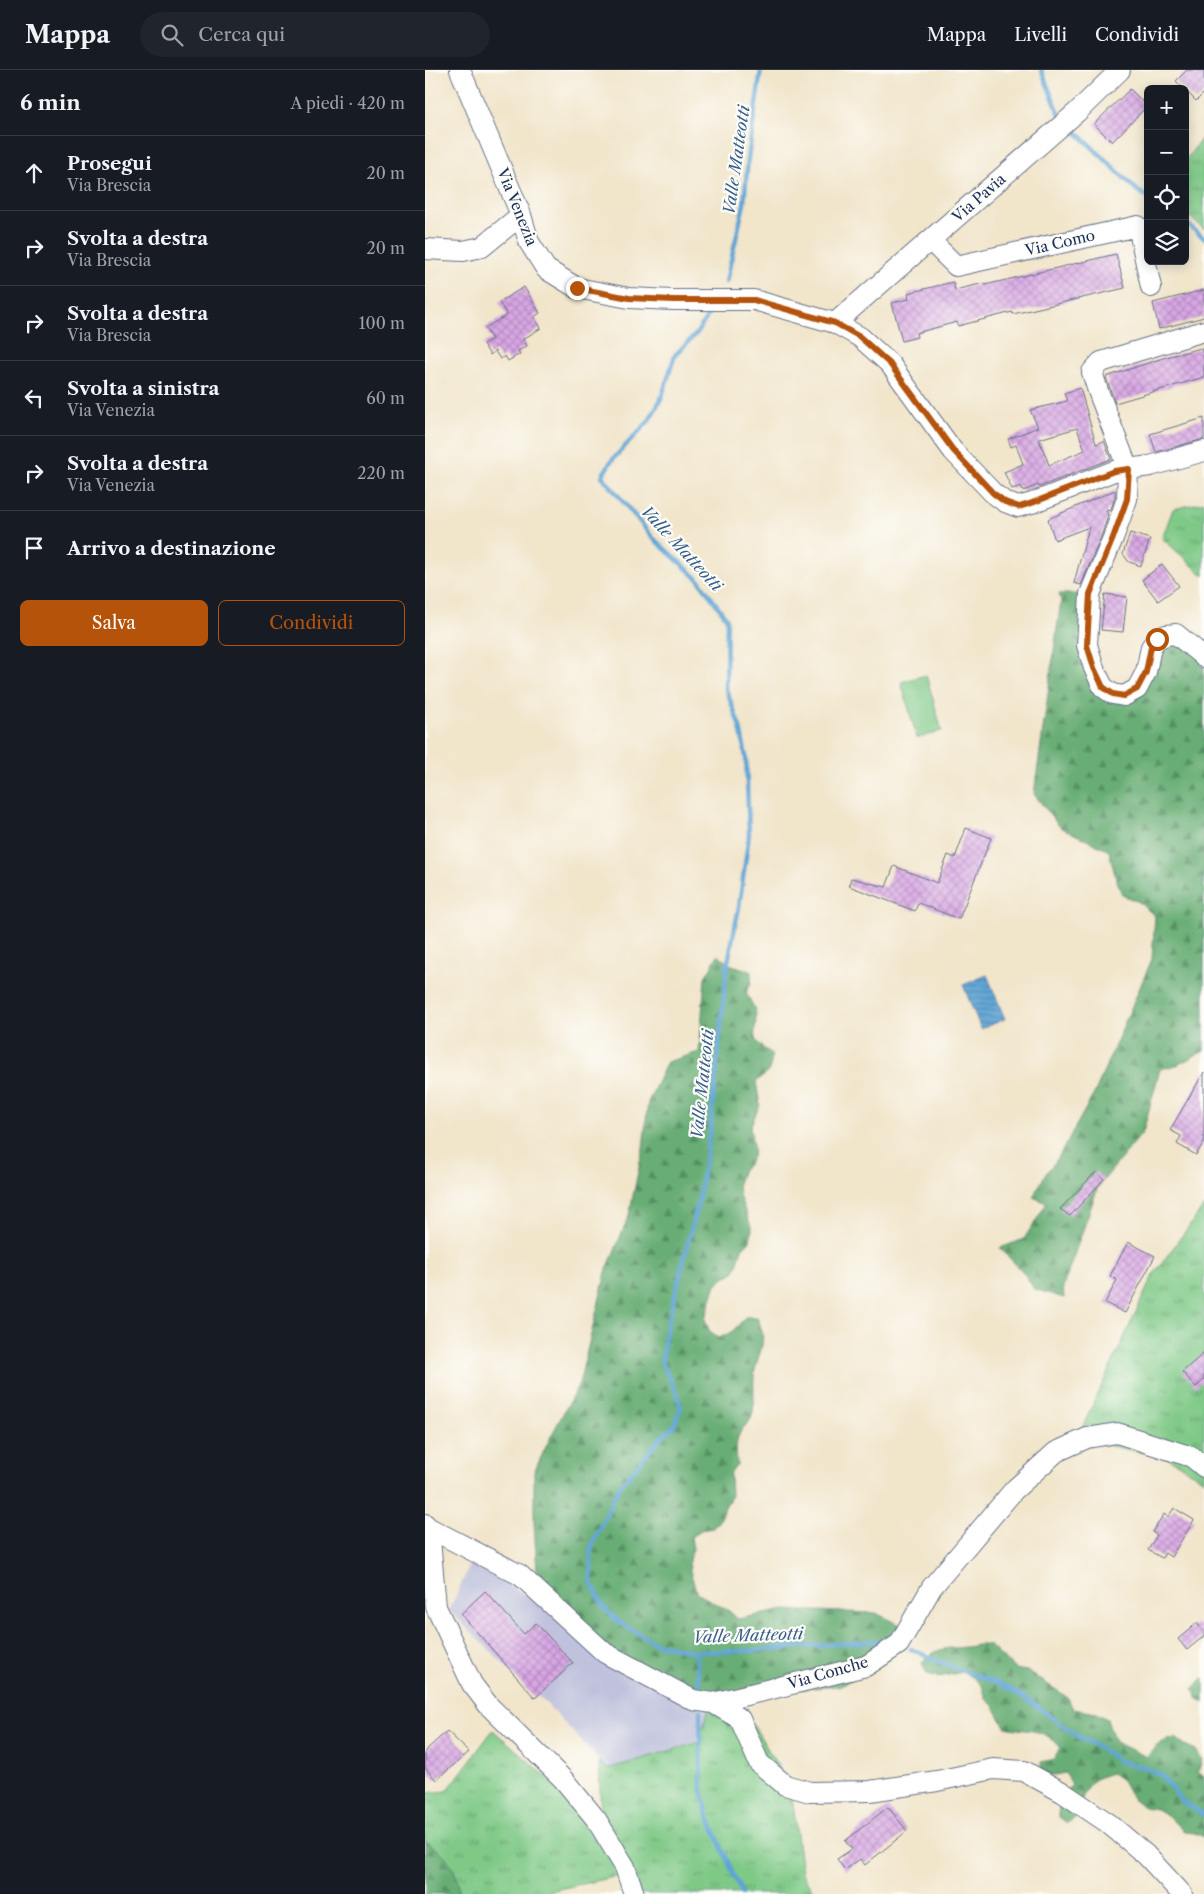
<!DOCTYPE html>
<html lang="it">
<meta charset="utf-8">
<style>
body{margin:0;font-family:"Libre Caslon Text",serif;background:#20242c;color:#f1f3f6}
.controls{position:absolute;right:15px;top:15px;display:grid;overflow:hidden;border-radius:8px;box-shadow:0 2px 12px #0003}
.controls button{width:45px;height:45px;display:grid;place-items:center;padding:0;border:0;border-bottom:1px solid #363941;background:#171b24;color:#f1f3f6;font:25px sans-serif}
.stop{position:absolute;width:15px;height:15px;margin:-11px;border:4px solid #b45309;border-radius:50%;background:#fff}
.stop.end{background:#b45309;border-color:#fff;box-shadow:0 1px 5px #0008}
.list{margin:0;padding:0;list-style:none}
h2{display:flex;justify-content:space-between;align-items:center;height:65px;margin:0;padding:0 20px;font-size:21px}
h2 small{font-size:16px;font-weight:400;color:#9ea1a6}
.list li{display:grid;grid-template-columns:32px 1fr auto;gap:15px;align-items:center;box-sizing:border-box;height:75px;padding:0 20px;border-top:1px solid #363941}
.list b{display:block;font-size:19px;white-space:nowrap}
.list p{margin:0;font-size:16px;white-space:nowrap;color:#9ea1a6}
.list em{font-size:16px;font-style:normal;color:#9ea1a6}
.actions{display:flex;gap:10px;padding:15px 20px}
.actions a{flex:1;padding:11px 0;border:1px solid #b45309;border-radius:8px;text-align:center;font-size:18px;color:#b45309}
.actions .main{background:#b45309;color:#fff}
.icon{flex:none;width:28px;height:28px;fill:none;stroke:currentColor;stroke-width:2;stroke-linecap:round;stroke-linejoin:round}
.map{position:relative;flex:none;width:779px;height:1824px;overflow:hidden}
header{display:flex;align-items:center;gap:30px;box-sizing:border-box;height:70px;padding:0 25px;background:#171b24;border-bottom:1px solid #363941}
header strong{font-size:24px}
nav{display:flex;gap:28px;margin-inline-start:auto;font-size:18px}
.search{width:350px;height:45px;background:#20242c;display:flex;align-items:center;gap:12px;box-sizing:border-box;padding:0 18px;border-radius:28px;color:#9ea1a6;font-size:19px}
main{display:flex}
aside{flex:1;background:#171b24}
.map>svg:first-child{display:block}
.industrial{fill:#c0c2dd}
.grass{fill:url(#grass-tufts);stroke:#4d7c72}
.forest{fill:url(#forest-firs);stroke:#416e69}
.park{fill:#7fc987;stroke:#4d7c72}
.water{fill:url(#water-rules);stroke:#3d6a99}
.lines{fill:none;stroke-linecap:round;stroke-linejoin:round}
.stream{stroke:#5fa4d4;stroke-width:4.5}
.building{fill:url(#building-cross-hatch);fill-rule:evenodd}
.minor-casing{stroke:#666f84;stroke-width:22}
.minor{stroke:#fff;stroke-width:20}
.route{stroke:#b45309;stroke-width:6}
.labels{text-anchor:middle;stroke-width:4.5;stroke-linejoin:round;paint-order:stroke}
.street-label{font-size:15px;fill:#1b2f5e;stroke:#fdfcf7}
.water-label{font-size:16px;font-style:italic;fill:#365e8d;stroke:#fdfcf7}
</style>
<header>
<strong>Mappa</strong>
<div class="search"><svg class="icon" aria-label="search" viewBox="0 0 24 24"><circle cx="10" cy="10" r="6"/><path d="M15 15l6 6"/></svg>Cerca qui</div>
<nav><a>Mappa</a><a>Livelli</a><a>Condividi</a></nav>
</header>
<main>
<aside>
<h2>6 min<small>A piedi · 420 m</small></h2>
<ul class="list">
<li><svg class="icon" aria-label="ahead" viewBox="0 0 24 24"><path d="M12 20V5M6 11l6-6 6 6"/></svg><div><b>Prosegui</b><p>Via Brescia</p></div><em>20 m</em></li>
<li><svg class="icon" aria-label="right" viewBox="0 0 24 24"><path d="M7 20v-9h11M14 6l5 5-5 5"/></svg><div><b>Svolta a destra</b><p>Via Brescia</p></div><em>20 m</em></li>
<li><svg class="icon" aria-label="right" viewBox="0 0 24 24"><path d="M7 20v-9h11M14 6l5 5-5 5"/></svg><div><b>Svolta a destra</b><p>Via Brescia</p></div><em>100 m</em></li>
<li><svg class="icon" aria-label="left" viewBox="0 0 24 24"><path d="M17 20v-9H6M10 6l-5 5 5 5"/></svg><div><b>Svolta a sinistra</b><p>Via Venezia</p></div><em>60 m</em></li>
<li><svg class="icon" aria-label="right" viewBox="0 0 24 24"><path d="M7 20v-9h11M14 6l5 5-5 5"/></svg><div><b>Svolta a destra</b><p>Via Venezia</p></div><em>220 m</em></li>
<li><svg class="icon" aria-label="arrive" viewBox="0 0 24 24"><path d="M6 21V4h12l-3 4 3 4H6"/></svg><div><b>Arrivo a destinazione</b></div></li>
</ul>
<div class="actions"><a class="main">Salva</a><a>Condividi</a></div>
</aside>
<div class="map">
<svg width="779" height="1824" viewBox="0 0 779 1824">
<defs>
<pattern id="grass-tufts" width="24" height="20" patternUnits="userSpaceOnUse" patternTransform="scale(1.25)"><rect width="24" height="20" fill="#7fc987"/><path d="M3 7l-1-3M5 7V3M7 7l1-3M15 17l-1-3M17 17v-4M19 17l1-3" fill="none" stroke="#67a472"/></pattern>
<pattern id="forest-firs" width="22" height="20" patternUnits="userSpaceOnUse" patternTransform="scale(1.25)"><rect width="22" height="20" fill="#67ad74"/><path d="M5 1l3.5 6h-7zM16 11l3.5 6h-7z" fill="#548d62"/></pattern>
<pattern id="water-rules" width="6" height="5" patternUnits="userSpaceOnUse" patternTransform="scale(1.25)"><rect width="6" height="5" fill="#5fa4d4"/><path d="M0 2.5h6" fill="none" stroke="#4e86af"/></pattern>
<pattern id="building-cross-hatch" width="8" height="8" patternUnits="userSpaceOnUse" patternTransform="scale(1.25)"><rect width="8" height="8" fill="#d9a7e4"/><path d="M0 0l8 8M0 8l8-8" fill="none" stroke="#af88bc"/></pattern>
</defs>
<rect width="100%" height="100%" fill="#fdfcf7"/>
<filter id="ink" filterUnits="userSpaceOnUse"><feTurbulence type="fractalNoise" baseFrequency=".02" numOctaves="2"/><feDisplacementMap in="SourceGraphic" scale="10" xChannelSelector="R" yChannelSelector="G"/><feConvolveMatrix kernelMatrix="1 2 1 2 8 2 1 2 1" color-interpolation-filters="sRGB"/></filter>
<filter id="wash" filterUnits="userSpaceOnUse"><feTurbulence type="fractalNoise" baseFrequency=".0096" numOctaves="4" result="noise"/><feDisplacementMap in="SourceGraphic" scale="20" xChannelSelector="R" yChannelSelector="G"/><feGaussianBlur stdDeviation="1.12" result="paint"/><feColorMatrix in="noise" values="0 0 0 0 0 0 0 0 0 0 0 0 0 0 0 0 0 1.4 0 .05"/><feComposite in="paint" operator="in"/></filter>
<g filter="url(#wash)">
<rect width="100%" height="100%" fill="#f1e5ca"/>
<path class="industrial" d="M46 1493 118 1535 286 1630 274 1671 182 1699 121 1633 113 1626 110 1628 73 1589 24 1540Z"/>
<path class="grass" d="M779 65V159L760 143V91Z
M779 432V506L737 468 748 439Z
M779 1136V1410L743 1388 652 1369 728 1205Z
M311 1626 366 1718 377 1803 390 1824H214L207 1803 111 1824H33L34 1819 4 1774 0 1772V1723L22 1721 68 1660 176 1754 174 1691 182 1699 274 1672 286 1630Z"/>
<path class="forest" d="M634 524H665L669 598 699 626 741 565 779 587V981L752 995 735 999 718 1062 673 1117 638 1217 639 1228 609 1219 599 1203 575 1178 599 1169 622 1133 608 1127 620 1105 633 1088 670 1022 727 889 730 846 714 832 697 825 690 805 684 781 635 757 609 724 636 530Z
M293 885 304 894 326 901V913L321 923C324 929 331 938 331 945 331 967 323 969 346 983 347 998 344 1004 331 1011L335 1035 325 1057 329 1081 325 1092 317 1102 313 1113 314 1125 327 1159 325 1171 317 1179 310 1201 291 1214 280 1249 284 1260 293 1268C306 1264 312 1258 320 1247H332C345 1276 332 1280 329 1307 328 1318 330 1330 328 1342 327 1351 321 1354 316 1361 309 1371 312 1384 312 1395L305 1404 306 1427 300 1437 296 1448 288 1458 276 1460 266 1467 268 1479 264 1489 265 1501 272 1523 304 1541 313 1549 359 1540 451 1543 477 1556 458 1593 414 1616 263 1629 118 1535 112 1502 109 1453V1402L126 1366 154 1314 181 1202 204 1145 218 1078 223 1032 242 992 274 982 280 907Z
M552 1575H564L590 1599 602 1601 633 1621 643 1628 648 1639 671 1643 682 1649 690 1672 722 1687C730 1676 737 1670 751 1668L760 1675 771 1680 777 1690 773 1702 779 1707V1767L770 1763 759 1762 742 1745 731 1739 719 1737 708 1730 697 1710 687 1703C675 1706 663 1711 659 1723 656 1731 657 1739 652 1746 650 1749 645 1751 642 1753L633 1746 634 1733 647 1714 640 1703 629 1705 617 1704 616 1692 629 1689 635 1677C618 1657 603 1662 580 1657L569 1637 561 1628 557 1616 549 1608 538 1602 513 1607 502 1604 497 1593C515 1572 528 1581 552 1575Z
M778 1608H779V1633L772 1628 768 1619Z
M0 1772C6 1775 12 1779 17 1783 26 1791 36 1812 33 1824H0Z"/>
<path class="park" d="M501 605 517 661 492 668 476 612Z"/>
<path class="water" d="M562 905 580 949 556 959 538 915Z"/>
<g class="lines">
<path class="stream" d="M616 0 634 43 638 48
M645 56 713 121 723 127
M760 152 779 168
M301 212 319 134 323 89 336 0
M285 242 272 263 250 285 236 329 223 352 187 390 177 406 228 468 273 509 302 549 301 619 315 657 321 687 324 765 314 837 302 897 285 1061 273 1132 240 1265 237 1293 252 1323 256 1338 248 1357 235 1368 193 1419 166 1477V1511L179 1538 195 1553 232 1574 271 1582 319 1581 465 1570
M486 1579 525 1596 577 1615 604 1631 654 1667 677 1679 693 1691 718 1697 736 1705 757 1731 779 1745
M271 1582 274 1618
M275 1641 276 1716 283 1746 317 1824"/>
</g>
<g id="blocks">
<path class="building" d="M762 0H779V23L771 31 751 11Z
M705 19 722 36 687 72 669 54Z
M691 184 700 218 588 244 587 242 533 256 532 252 491 263 492 267 477 271 467 233 484 229 483 223 528 212 530 220 559 213 560 215Z
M99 217 115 243 109 247 116 258 98 269 102 276 93 281 95 284 83 291 80 286 75 289 70 281 65 285 58 274 67 269 60 258 82 245 74 232Z
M779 220V247L734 259 728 233Z
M776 278 779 289V307L690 333 681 307 738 288Z
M655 318 671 374 679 371 686 389 614 417 613 415 598 421 596 416 587 419 579 402 598 394 591 375 586 377 583 369 613 357 605 340 642 331 639 323ZM652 358 660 380 624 395 614 369Z
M779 348V369L731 382 725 364Z
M690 420V427L686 439 681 440 683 446 677 464 656 515 649 513 664 457 630 470 623 449Z
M705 463 725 469 716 496 704 492 698 484Z
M737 494 754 516 733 531 717 510Z
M680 524 702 527 698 562 676 560Z
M541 758 566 768 534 849 493 833 490 841 424 816 426 808 461 817 469 796 512 813 523 785 530 788Z
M779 1002V1072L771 1085 752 1074 756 1066 745 1060Z
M671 1102 679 1109 645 1146 635 1139Z
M703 1172 730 1186 700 1243 680 1233 692 1210 685 1206Z
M779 1283V1310L771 1317 757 1302Z
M749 1438 769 1450 746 1487 740 1483 737 1488 723 1480 732 1465 727 1462 739 1444 743 1447Z
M60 1521 99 1564 111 1553 148 1593 110 1628 36 1544Z
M772 1553 779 1562V1566L762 1580 753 1569Z
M22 1661 44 1682 11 1710 0 1698V1681Z
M463 1737 482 1761 440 1795 435 1789 420 1800 412 1789 427 1779 420 1771Z"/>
</g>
</g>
<g filter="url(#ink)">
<use href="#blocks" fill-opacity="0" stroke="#666f84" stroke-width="1"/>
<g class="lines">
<defs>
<path id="minor" d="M35 0 96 145 104 172 121 199 152 218 204 228 248 230H329L410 253 435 267 465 294 528 381 568 423 580 432 593 437 607 433 689 401 725 396 779 381
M505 170 531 196 713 156 726 217
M0 179 38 181 57 177 96 145
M410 253 652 42 695 0
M779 261 676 292 667 302 673 321 703 399 702 429 688 468 665 524 662 575 669 598 678 617 688 624 699 626 712 619 721 602 726 577 732 569 741 565 751 564 779 587
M0 1454 4 1458 95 1505 180 1583 268 1630 288 1633 441 1596 474 1574 507 1517 589 1420 631 1382 662 1368 692 1363 767 1387 779 1397
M4 1458 11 1537 47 1614 64 1636 138 1709 171 1749 200 1797 209 1824
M288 1633 315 1649 334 1693 360 1715 385 1722 445 1721 512 1711 568 1699 599 1701 637 1722 683 1753 721 1785 757 1824"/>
</defs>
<use href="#minor" class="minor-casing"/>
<use href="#minor" class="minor"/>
</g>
</g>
<g class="lines" filter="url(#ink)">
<path class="route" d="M152 218 204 228 248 230H329L410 253 435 267 465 294 528 380 568 423 580 432 594 437 607 433 689 401 704 399 702 429 688 468 665 524 662 575 669 598 678 617 688 624 699 626 712 619 721 602 726 577 732 569"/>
</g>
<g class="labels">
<g class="street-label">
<text transform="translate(554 128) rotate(-41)" y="5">Via Pavia</text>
<text transform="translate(92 137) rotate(68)" y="5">Via Venezia</text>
<text transform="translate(635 173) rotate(-13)" y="5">Via Como</text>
<text transform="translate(403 1603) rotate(-16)" y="5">Via Conche</text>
</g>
<g class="water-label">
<text transform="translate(311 90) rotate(-82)" y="6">Valle Matteotti</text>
<text transform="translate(257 478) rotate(47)" y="6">Valle Matteotti</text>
<text transform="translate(277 1014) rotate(-84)" y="6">Valle Matteotti</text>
<text transform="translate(323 1565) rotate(-2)" y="6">Valle Matteotti</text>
</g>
</g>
</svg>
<div class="controls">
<button>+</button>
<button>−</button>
<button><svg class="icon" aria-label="locate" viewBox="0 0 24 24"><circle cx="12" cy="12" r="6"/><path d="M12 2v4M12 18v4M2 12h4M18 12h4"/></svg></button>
<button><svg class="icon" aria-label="layers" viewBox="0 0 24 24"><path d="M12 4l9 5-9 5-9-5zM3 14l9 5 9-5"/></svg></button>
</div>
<div class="stop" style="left:732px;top:569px"></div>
<div class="stop end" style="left:152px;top:218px"></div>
</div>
</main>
